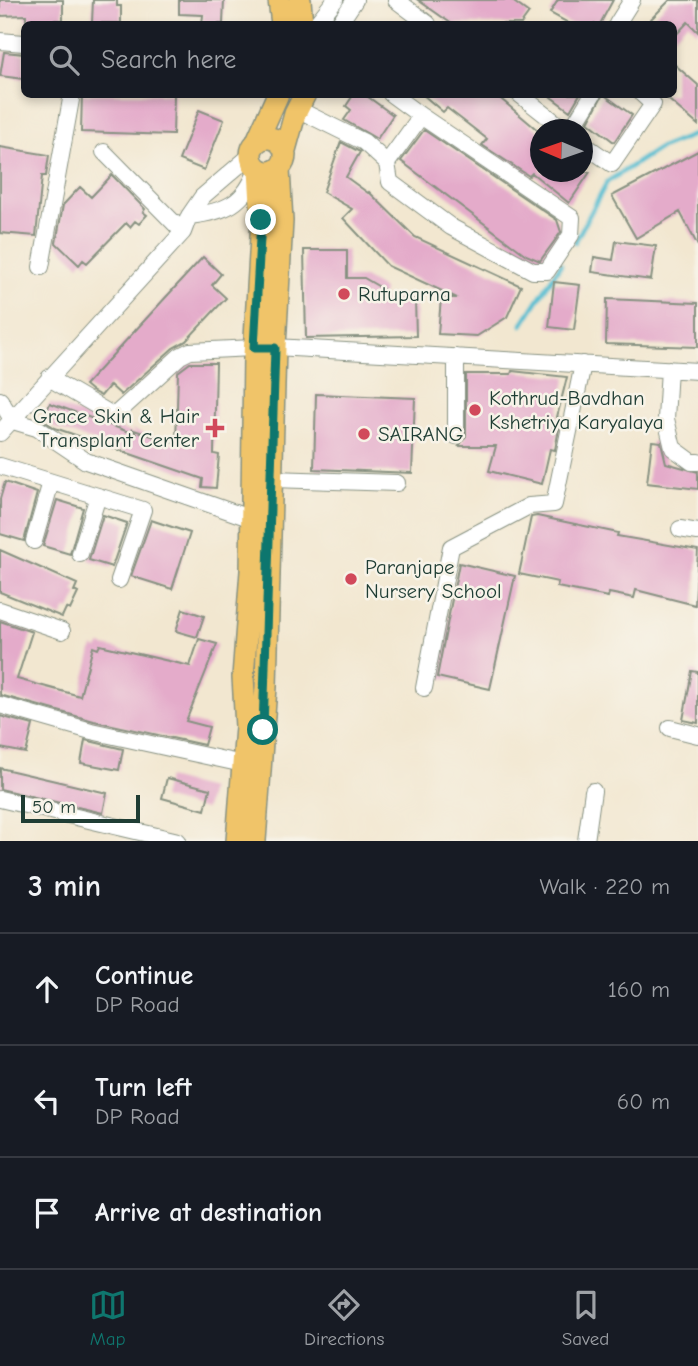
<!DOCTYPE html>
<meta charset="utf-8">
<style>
body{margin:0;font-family:"Comic Neue",sans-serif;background:#20242c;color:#f1f3f6}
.compass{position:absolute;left:530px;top:119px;width:63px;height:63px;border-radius:50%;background:#171b24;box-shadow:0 4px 10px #0003;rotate:272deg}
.scale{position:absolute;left:21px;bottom:18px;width:119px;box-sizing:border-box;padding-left:7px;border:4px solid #1f3d34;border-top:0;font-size:19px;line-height:24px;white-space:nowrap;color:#1f3d34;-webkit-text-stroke:5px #f7f3e8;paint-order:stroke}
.stop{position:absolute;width:21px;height:21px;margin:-16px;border:5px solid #0f766e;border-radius:50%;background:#fff}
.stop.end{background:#0f766e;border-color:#fff;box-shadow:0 2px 7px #0008}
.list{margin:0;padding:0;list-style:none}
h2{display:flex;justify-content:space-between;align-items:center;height:91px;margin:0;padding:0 28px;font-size:30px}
h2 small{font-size:23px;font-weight:400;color:#9ea1a6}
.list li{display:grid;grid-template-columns:46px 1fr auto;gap:21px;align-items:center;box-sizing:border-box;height:112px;padding:0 28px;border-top:2px solid #363941}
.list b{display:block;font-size:26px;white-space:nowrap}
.list p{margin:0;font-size:23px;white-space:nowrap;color:#9ea1a6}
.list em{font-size:23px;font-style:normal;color:#9ea1a6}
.icon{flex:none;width:38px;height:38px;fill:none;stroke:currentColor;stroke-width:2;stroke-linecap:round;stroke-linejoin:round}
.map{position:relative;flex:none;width:698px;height:841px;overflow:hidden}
.search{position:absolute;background:#171b24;box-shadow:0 4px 10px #0003;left:21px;right:21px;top:21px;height:77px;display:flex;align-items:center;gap:18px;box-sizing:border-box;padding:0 24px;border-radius:10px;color:#9ea1a6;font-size:26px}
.sheet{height:427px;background:#171b24}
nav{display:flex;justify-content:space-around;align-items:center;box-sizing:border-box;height:98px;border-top:2px solid #363941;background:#171b24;font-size:19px;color:#9ea1a6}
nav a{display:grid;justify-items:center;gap:4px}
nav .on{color:#0f766e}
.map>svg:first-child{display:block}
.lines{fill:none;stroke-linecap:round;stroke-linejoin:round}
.stream{stroke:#55bed1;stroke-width:4.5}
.building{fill:#e4abca}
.minor-casing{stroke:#889282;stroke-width:18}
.major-casing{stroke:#889282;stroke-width:24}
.minor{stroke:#fff;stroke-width:16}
.major{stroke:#f0c469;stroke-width:21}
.route{stroke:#0f766e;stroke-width:9}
.poi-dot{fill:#d1495b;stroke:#f7f3e8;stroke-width:2.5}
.labels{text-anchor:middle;stroke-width:5;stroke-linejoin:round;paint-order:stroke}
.poi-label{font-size:21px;fill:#1f3d34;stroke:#f7f3e8;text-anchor:start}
</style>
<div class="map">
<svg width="698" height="841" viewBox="0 0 698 841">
<rect width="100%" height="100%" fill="#f7f3e8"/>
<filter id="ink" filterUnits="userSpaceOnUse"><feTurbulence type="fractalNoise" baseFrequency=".0143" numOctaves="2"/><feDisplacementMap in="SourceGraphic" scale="14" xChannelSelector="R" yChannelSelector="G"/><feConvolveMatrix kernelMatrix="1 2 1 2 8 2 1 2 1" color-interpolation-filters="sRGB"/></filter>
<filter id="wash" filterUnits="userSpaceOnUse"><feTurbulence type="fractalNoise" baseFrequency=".00686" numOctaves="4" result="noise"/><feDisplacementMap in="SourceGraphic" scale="28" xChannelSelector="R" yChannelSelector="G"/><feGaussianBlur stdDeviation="1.57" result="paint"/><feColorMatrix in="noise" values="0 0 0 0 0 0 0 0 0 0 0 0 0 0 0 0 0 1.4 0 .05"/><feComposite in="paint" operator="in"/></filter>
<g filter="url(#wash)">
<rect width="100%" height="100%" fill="#f2e7d0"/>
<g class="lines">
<path class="stream" d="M575 242 607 182 658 149 698 133
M522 325 561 264"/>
</g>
<g id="blocks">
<path class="building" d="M0 0H63V20H26V15L0 16Z
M93 0H117V6H121V23H92Z
M179 0H224L223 24H202L203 15 179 14Z
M418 0H511L529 13 521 24H452Z
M558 0H613L600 24H570L550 13Z
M670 0H698V32L688 22 674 37V24H646Z
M4 52 24 54V79L0 76Z
M674 64 698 85V125L662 94H674Z
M82 94H174L173 135 81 132Z
M354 94H364L393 115 377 139 344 120 351 110 346 106Z
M422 94H495L541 133V172H590L569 203 532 173 529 176 482 145 487 139 447 108 443 112Z
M547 94H580L570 111Z
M603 94 632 115 614 142 588 122Z
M199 110 224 120 204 170 179 160Z
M424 130 557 220 561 232 540 261 526 255 401 161Z
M341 142 360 152 346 177 368 193 369 192 415 237 521 286 507 317 477 336 438 334 441 298H457L388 266 343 218 352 209 323 192Z
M0 147 49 155 46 176H42L36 236 0 233Z
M698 151V246L680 212 636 238 612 196Z
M112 175 145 209 143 212 147 215 139 224 135 221 130 227 126 223 87 263 83 260 79 265 56 243 63 205 80 187 91 197Z
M616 241 656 246 651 280 592 272 594 257 613 260Z
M304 250H347V278H364L383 289V300L415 299 416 336 306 338Z
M203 257 221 274 212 285 226 298 186 341 173 348 121 395 110 385 101 396 92 391 85 385Z
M554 282 580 285 574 330 549 327Z
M607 299 698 303V347L606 344Z
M190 363H216L214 454 219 455 216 488 202 487 203 479 55 428 43 420 50 403 137 435 131 429 176 444 178 372Z
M512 371 567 377 557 417 561 418 555 450 550 449 542 484 489 471 496 446H459L466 436V374H511Z
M316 394 415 398 412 473 314 469Z
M652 441 661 442 666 463 698 472V489L647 483Z
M5 482 37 493 24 541 0 534V499Z
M57 500 83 508 70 554 43 546Z
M103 515 127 523 112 567 89 560Z
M537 516 618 533 617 536 698 550 695 605 636 590 634 598 609 593 608 597 557 587 558 582 519 574 531 517Z
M151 520 190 533 172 589 131 576Z
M0 550 77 584 74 591 78 593 70 610 66 608 62 617 0 592Z
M459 563 515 576 490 689 437 677Z
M183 609 204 616 197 637 176 631Z
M0 621 32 632 17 679 80 696 93 647 98 649 100 645 190 666 199 639 217 644 186 721 209 727 204 745 94 721 0 695Z
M692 671 698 672V723L683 720Z
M0 716 33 725 26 753 0 748Z
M85 740 123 749 119 770 81 763Z
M0 768 107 793 103 813 0 789Z
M167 778 210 789 205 810 162 798Z"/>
</g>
</g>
<g filter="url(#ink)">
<use href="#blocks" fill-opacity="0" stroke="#889282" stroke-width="2"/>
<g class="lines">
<defs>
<path id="minor" d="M396 0 428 24
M316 24 335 0
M339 24 355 0
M617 24 632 0
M0 41 24 43
M391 94 421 116 387 163 390 182 451 227 533 271H547L571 235 572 218 421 116
M519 94 565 130
M297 109 364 142 387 163
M571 130 593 94
M582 143 612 164 653 104 642 94
M104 152 183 232
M251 155 202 197 189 216C225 212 245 204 257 169
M41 267 72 94
M669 369 666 419 673 448 692 462H698
M49 378 114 416 180 356 190 351 275 347 698 371
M0 400 13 421 37 428 86 461 252 519
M0 433 183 232 189 216
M456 436V357
M0 466 143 510 119 580
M272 479 397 483
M680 529 698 532
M34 541 51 482
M80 554 98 496
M0 610 62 631
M424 688 451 547 529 506 554 504 583 364
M0 705 91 731 243 764
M670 728 698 735
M0 799 178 841
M586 841 593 791"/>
<path id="major" d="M279 0 282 24
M300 0 302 24
M251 155a17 17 0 1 1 34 0a17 17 0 1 1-34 0Z
M257 141 278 94
M285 150 295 114 305 94
M237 841 246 727 243 677 251 571 254 355 262 220 259 170
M255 841 266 687 275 347 282 221 279 169"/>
</defs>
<use href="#minor" class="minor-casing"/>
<use href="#major" class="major-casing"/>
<use href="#minor" class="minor"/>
<use href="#major" class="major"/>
</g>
</g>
<g class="lines" filter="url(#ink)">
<path class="route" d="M261 220 254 348H275L263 730"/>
</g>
<g class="poi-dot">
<circle cx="344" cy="294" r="7"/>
<circle cx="475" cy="410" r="7"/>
<path d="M211.5 417.5h7v7h7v7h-7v7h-7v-7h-7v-7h7z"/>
<circle cx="364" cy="434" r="7"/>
<circle cx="351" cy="579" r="7"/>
</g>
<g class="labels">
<g class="poi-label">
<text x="358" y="301">Rutuparna</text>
<text x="489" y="405">Kothrud-Bavdhan<tspan x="489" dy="24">Kshetriya Karyalaya</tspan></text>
<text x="199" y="423" text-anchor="end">Grace Skin &amp; Hair<tspan x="199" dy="24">Transplant Center</tspan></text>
<text x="378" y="441">SAIRANG</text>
<text x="365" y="574">Paranjape<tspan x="365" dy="24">Nursery School</tspan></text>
</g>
</g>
</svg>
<svg class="compass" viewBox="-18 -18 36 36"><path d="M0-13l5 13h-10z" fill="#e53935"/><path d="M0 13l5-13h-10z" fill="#9ea1a6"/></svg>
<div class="scale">50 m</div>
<div class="stop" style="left:263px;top:730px"></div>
<div class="stop end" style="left:261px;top:220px"></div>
<div class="search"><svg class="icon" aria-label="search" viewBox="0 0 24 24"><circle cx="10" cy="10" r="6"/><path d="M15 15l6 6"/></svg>Search here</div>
</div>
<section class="sheet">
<h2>3 min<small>Walk · 220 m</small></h2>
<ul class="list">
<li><svg class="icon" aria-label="ahead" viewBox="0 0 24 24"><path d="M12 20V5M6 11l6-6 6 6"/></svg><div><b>Continue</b><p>DP Road</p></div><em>160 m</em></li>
<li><svg class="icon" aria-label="left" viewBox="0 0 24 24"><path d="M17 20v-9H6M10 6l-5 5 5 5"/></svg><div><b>Turn left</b><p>DP Road</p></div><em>60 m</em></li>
<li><svg class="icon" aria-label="arrive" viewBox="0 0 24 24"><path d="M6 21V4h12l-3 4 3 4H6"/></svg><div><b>Arrive at destination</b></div></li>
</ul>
</section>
<nav>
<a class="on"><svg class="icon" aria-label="map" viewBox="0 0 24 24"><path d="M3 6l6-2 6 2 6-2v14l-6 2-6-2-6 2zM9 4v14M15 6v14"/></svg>Map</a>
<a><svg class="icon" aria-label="directions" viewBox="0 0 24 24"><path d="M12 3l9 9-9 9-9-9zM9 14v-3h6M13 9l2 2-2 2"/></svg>Directions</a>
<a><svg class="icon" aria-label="saved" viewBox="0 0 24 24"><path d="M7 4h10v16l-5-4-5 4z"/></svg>Saved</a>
</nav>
